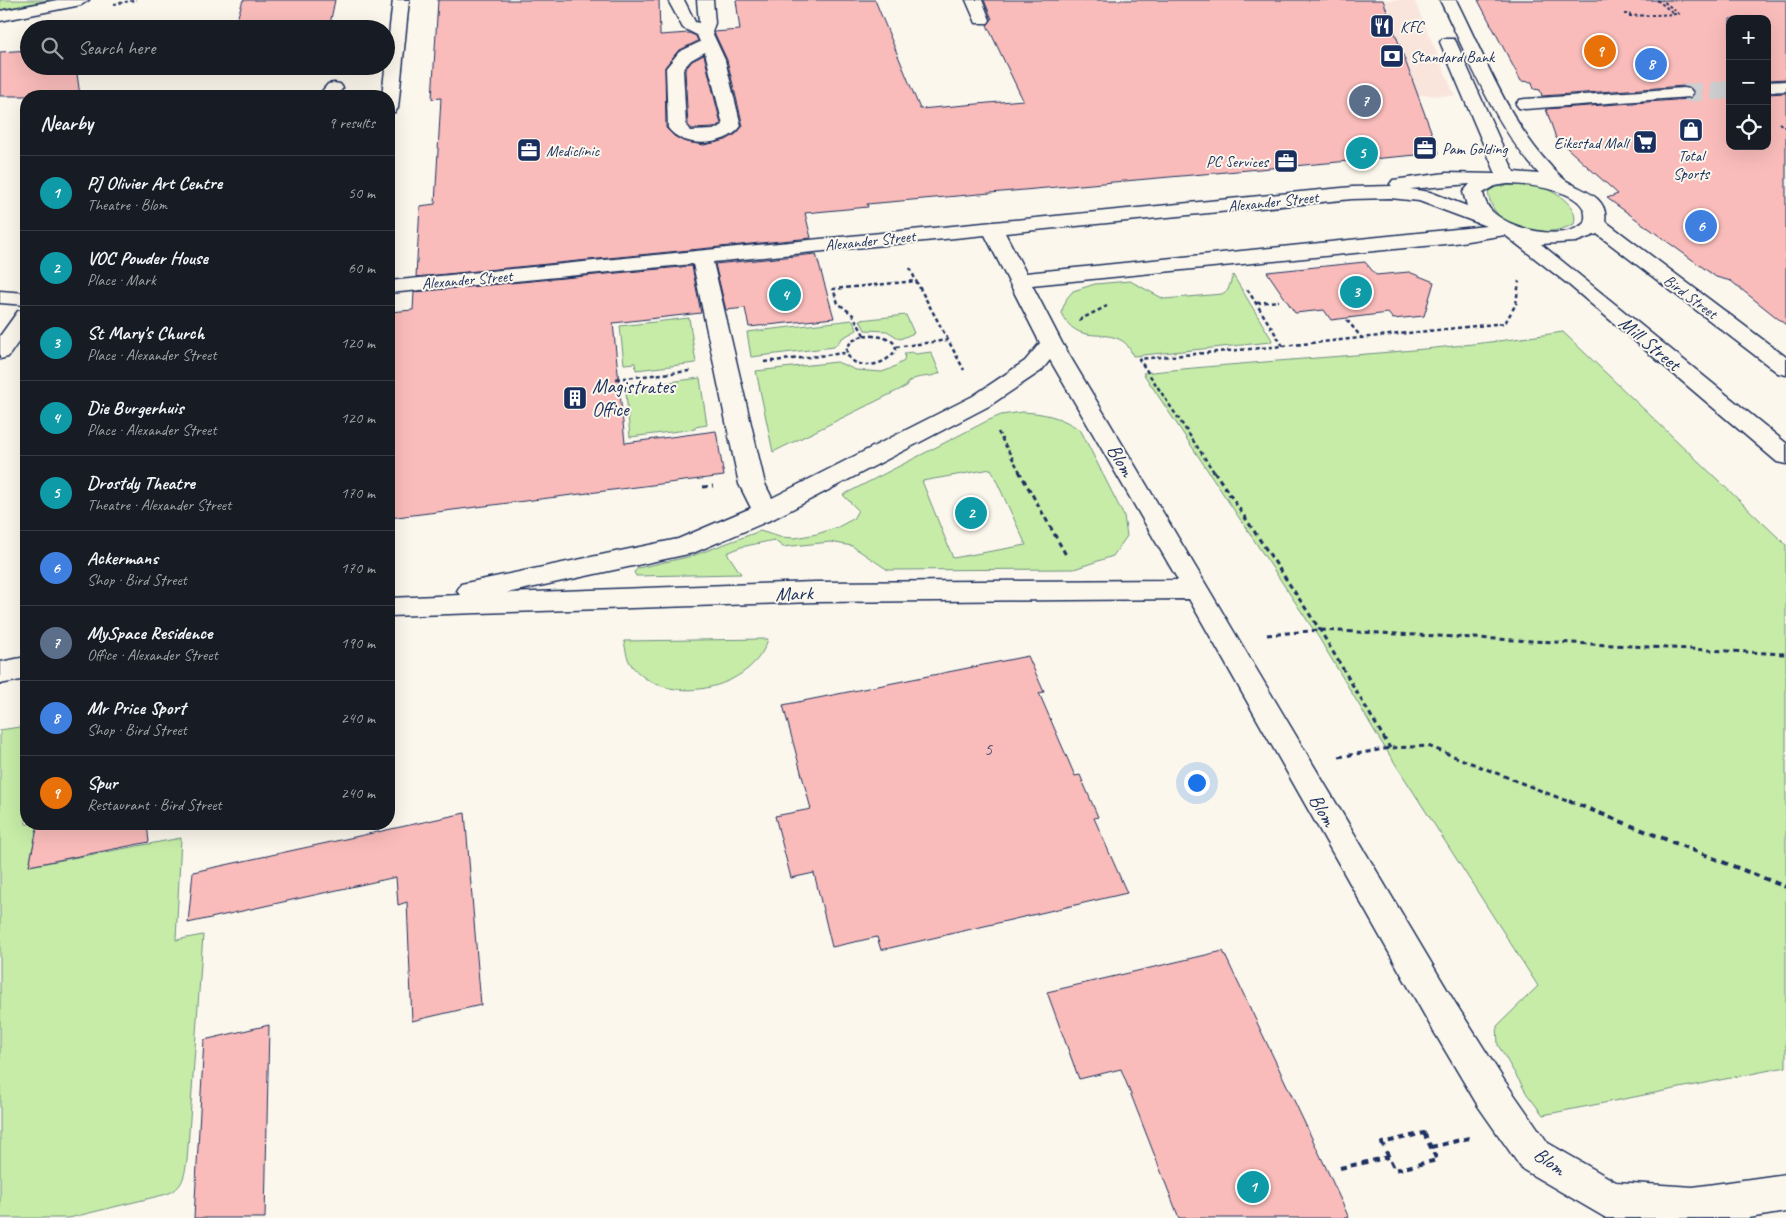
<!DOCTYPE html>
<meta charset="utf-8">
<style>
body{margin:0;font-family:Caveat,sans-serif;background:#20242c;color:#f1f3f6}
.controls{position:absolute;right:15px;top:15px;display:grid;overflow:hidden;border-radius:10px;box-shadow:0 5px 20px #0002}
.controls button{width:45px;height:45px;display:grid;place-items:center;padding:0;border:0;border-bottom:1px solid #363941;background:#171b24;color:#f1f3f6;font:25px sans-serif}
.you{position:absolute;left:1196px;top:782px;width:18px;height:18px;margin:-12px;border:4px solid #fff;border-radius:50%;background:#1a73e8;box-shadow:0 0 0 8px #1a73e833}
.badge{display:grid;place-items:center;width:32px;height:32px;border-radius:50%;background:#7c3aed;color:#fff;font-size:16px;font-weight:700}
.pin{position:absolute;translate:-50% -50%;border:2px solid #fff;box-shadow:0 1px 5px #0006}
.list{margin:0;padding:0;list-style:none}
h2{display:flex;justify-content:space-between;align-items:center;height:65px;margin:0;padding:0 20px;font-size:21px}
h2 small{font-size:16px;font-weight:400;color:#9ea1a6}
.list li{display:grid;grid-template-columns:32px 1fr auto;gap:15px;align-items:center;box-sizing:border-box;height:75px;padding:0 20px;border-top:1px solid #363941}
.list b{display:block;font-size:19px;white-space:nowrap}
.list p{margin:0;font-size:16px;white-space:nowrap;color:#9ea1a6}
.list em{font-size:16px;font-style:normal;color:#9ea1a6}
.icon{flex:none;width:28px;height:28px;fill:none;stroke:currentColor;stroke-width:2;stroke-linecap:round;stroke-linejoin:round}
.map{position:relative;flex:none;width:1786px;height:1218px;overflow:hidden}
.search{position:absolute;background:#171b24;box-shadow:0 5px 20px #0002;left:20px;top:20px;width:375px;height:55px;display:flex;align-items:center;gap:12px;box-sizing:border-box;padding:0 18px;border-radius:28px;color:#9ea1a6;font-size:19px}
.panel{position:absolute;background:#171b24;box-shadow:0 5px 20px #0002;left:20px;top:90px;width:375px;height:740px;border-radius:20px}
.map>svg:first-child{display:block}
.built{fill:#fae5dd}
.green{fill:#c6eca7;stroke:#708e82;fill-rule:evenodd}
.building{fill:#f9bcba;stroke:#1b2f5e}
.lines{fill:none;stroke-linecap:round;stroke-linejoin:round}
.minor-tunnel{stroke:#cecfd0;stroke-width:18;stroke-dasharray:18 9;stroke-linecap:butt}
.minor-casing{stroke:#1b2f5e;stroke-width:3}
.path-far3{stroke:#1b2f5e;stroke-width:2;stroke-dasharray:3 2.5;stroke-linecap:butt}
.path-far2{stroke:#1b2f5e;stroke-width:2.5;stroke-dasharray:4 3;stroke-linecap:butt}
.path-far1{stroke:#1b2f5e;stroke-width:3;stroke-dasharray:5 4;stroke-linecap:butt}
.path{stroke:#1b2f5e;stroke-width:4;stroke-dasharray:6 5;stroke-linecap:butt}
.minor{fill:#fbf7ec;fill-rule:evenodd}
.labels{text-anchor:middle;stroke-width:4;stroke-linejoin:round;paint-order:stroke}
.far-poi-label{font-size:16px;fill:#1b2f5e;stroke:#fbf7ec;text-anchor:start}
.far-street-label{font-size:16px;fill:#1b2f5e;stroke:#fbf7ec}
.number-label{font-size:18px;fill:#525275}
.street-label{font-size:20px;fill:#1b2f5e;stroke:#fbf7ec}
.poi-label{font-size:20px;fill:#1b2f5e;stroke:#fbf7ec;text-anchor:start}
</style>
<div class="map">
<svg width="1786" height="1218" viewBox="0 0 1786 1218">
<rect width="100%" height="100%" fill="#fbf7ec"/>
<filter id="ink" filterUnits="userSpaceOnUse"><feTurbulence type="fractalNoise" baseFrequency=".02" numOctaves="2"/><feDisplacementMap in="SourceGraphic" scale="10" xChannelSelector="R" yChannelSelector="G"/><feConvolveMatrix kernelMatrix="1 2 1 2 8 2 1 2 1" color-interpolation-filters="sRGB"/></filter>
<g filter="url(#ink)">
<path class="built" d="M1384 0H1414L1455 96 1418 95Z"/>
<path class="green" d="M0 0H49L0 10Z
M1504 182C1514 183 1526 182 1536 185 1552 190 1580 204 1574 224 1543 241 1490 230 1488 190Z
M1233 275 1272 340 1271 342 1133 356C1131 351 1128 345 1124 342 1102 327 1079 347 1061 313L1067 298 1073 291 1095 284 1130 281 1164 299 1222 294 1228 290Z
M906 315 914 333 900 339 887 331 865 330 860 320Z
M689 318 696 363 636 370 635 363 624 364 620 326Z
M853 320 857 330 842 338 834 347 751 357 747 332Z
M1563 332 1786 545V1067L1543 1115 1527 1094 1498 1045 1497 1026 1538 986 1380 740 1319 638 1143 373C1283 358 1424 354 1563 332Z
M912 352 916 354 931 352 940 373C928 379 918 374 907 383V386L773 452 756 371 837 362 856 370 882 372 890 369 904 361 905 353Z
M700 378 707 425 695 427V429L630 437 626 393 639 392 638 386Z
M1022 412C1044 413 1063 417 1081 431L1124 516 1127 536 1113 556 1074 569 888 570 852 546 830 542 783 547 774 540 741 547 727 553 741 574 636 576 634 572 638 568 692 556 760 531 780 537 795 538 817 534 838 527 853 519 858 510 843 495 987 421 1001 415ZM991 469 1026 545 953 558 922 481Z
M768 639C753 690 666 709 632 666 626 658 626 650 624 641Z
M26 726V824H38L29 866 181 838 176 940 203 935 187 1161C184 1177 183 1188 167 1194L69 1218H0V730Z"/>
<path class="building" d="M243 0H335L329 29H234Z
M438 0H659L660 35 689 33 696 36 698 41 678 51 665 67 666 128 674 136 683 141 704 145 726 140 736 134 743 126 727 60 714 32 740 30 736 0H875L920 109 1023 100 987 25 992 19 984 0H1383L1439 153 867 204 868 207 805 213 811 238 416 277 420 206 435 204 441 98 432 99Z
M1478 0H1786V79L1767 80V19H1730V146H1767V94L1786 93V325L1731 281 1716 277 1607 198 1618 194 1556 138 1546 109 1690 99 1695 93 1692 88 1684 86 1542 96 1540 90 1534 89 1532 82 1521 81Z
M29 50V66H76L80 96H0V52Z
M704 55 721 124 713 128 692 129 688 125 685 70 692 61Z
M816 254 834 318 749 327 745 308 726 310 715 264Z
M1365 262 1376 275 1409 272 1434 282 1424 316 1393 319 1388 313 1331 320 1324 310 1295 313 1267 272Z
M692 266 701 313 613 323 625 443 716 431 724 476 389 518V312L413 310 414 292Z
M1028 656 1044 692 1039 693 1075 776 1080 775 1098 817 1094 818 1127 893 881 950 877 937 832 947 814 873 791 878 775 816 811 809 783 705Z
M465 813 481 1005 412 1021 407 902 398 905 396 877 188 923 193 872Z
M38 824H147L149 842 29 866Z
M1223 951 1328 1172 1349 1218H1179L1121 1069 1079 1079 1047 992Z
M269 1025 265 1218H194L204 1040Z"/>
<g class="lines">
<path class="minor-tunnel" d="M1684 93 1730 90"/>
<defs>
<path id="minor" d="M57 0H89L81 5 0 21V11Z
M393 0H409L398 108 395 112 389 113V96H382Z
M668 0H684L695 22 699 23 697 0H713L715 23 712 32 725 60 741 126C726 147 683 149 668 128L666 68 679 52 700 42 697 35 683 28ZM705 52 723 125 713 130 691 131 686 126 683 69 691 60Z
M966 0H982L990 20 988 23H976Z
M1440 0H1456C1482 51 1504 110 1541 155 1548 163 1557 174 1565 180 1580 190 1609 196 1605 221L1786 357V375L1778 373 1597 234 1576 242 1541 244 1786 443V464L1777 462 1569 285 1505 235 1455 243 1032 285 1062 343 1454 1001 1504 1080 1548 1143 1616 1182 1693 1187 1786 1174V1212L1749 1218H1606L1522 1169 1478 1106 1430 1025 1189 599 815 602 389 616V598L460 595 457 591 461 584 678 539 751 508 739 484 693 264 389 293V281L1352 187 1392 186 1390 184 1393 180 1446 173 1496 174 1440 42 1442 39H1454L1456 42 1514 172 1539 174C1494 125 1469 59 1440 0ZM1470 184 1463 192 1467 206 1430 192 1410 189ZM1507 184C1527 184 1595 190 1584 223 1564 242 1513 230 1494 213 1487 207 1485 201 1483 193L1495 186ZM1390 198 1419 201 1486 226 1026 273 1005 233 1352 199ZM985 235 1040 343 1025 361 973 396 772 498 765 484 713 262ZM1050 360 1178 580 815 582 507 593 693 553 775 518 989 406 1041 371Z
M1786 81V91L1767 92V82Z
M334 83 340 84 343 88 336 96H318L328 84Z
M1684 88 1690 89 1693 93 1690 97 1525 109 1519 108 1516 104 1519 100 1525 99Z
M0 291 26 293V305L0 303Z
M26 310V331L8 357 0 359V336L18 311Z
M26 657V679L0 684V662Z"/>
</defs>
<use href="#minor" class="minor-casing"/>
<path class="path-far3" d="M1657 0 1672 12H1670
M114 4 136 0
M1624 14H1631
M1629 16 1679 14 1662 0
M1779 123 1786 128"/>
<path class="path-far2" d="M910 268 916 281
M1257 303 1279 301
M1079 320 1107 306
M1347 320 1361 337
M864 335 853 315 838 303 833 289 916 281 948 340
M864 335 883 337 893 342 896 349C884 372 843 369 847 347L852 341Z
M1283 346 1505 323 1516 304 1519 281
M896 347 948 340 964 370
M764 362 845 353
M616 379 690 371
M998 432 1020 472
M1214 472 1139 359 1283 346 1247 289"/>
<path class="path-far1" d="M1019 471 1066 555
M1214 471 1320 630 1390 748
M703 487 713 486
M1267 635 1320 630 1786 654
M1339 757 1390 748 1428 746 1572 803"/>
<path class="path" d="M1569 801 1786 887
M1424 1133 1437 1160 1395 1170 1382 1143Z
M1431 1147 1469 1138
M1340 1168 1389 1157"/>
<use href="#minor" class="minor"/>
</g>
</g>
<defs>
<symbol id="restaurant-square" viewBox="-11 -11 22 22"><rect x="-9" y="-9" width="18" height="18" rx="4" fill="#1b2f5e" stroke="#fbf7ec"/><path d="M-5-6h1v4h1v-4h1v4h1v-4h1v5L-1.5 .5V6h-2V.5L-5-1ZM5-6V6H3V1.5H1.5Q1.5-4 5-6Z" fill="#fff"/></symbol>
<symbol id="bank-square" viewBox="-11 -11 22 22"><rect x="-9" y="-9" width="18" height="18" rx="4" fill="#1b2f5e" stroke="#fbf7ec"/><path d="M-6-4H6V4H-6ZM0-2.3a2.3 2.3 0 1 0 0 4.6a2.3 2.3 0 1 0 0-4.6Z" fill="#fff"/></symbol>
<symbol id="shop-square" viewBox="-11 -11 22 22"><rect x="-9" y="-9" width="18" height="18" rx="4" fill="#1b2f5e" stroke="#fbf7ec"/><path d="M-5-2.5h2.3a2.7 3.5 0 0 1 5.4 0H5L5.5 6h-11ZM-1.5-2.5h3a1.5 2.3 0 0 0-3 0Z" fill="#fff"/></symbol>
<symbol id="supermarket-square" viewBox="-11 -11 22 22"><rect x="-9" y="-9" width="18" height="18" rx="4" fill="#1b2f5e" stroke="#fbf7ec"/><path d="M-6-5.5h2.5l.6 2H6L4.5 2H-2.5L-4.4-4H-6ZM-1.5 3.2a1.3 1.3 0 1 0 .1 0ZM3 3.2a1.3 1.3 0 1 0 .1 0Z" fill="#fff"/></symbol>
<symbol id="office-square" viewBox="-11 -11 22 22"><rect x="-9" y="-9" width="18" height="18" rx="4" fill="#1b2f5e" stroke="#fbf7ec"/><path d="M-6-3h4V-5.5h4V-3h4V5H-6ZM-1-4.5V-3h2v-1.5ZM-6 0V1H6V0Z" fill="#fff"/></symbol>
<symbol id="building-square" viewBox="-11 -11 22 22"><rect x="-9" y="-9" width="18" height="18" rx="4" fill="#1b2f5e" stroke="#fbf7ec"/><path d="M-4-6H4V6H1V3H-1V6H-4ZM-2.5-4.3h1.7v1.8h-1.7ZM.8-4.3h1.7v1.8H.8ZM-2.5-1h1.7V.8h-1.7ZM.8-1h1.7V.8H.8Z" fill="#fff"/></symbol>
</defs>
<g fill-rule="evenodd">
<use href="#restaurant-square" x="1368" y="12" width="28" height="28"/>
<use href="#bank-square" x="1378" y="42" width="28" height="28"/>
<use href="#shop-square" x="1677" y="116" width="28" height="28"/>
<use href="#supermarket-square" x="1631" y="128" width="28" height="28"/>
<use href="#office-square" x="1411" y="134" width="28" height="28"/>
<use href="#office-square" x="515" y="136" width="28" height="28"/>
<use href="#office-square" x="1272" y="147" width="28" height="28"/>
<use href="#building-square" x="561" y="384" width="28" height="28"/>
</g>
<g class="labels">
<g class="far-poi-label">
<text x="1400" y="32">KFC</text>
<text x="1410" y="62">Standard Bank</text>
<text x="1628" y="148" text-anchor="end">Eikestad Mall</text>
<text x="1442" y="154">Pam Golding</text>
<text x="546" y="156">Mediclinic</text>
<text x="1691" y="161" text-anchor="middle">Total<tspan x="1691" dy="18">Sports</tspan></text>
<text x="1268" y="167" text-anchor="end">PC Services</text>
</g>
<g class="far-street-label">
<text transform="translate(1273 201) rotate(-6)" y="6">Alexander Street</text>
<text transform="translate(870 240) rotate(-6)" y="6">Alexander Street</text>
<text transform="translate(467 279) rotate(-5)" y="6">Alexander Street</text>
<text transform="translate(1691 296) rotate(37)" y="6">Bird Street</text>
</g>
<g class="number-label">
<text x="988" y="755">5</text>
</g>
<g class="street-label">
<text transform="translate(1650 343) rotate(40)" y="7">Mill Street</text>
<text transform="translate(1121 460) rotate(59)" y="7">Blom</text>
<text transform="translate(794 593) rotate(-2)" y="7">Mark</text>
<text transform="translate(1323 810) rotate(60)" y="7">Blom</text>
<text transform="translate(1550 1161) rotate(36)" y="7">Blom</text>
</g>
<g class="poi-label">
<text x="592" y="393">Magistrates<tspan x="592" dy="23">Office</tspan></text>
</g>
</g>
</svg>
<div class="controls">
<button>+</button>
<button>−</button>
<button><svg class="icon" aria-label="locate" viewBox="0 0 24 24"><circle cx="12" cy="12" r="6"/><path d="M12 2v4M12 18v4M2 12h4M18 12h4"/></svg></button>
</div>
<div class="you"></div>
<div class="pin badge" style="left:1253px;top:1187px;background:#0f9aa8">1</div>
<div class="pin badge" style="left:971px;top:513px;background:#0f9aa8">2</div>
<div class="pin badge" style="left:1356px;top:292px;background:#0f9aa8">3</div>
<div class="pin badge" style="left:785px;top:295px;background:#0f9aa8">4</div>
<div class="pin badge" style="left:1362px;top:153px;background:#0f9aa8">5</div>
<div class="pin badge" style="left:1701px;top:226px;background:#3f7fe0">6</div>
<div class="pin badge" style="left:1365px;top:101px;background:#5c6f8a">7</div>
<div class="pin badge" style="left:1651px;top:64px;background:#3f7fe0">8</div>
<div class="pin badge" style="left:1600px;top:51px;background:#e8710a">9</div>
<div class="search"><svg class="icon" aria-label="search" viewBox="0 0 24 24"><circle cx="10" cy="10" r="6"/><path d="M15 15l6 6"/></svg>Search here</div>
<section class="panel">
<h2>Nearby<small>9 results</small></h2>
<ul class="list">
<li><span class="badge" style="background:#0f9aa8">1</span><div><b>PJ Olivier Art Centre</b><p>Theatre · Blom</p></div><em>50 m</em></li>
<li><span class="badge" style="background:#0f9aa8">2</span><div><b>VOC Powder House</b><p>Place · Mark</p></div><em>60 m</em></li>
<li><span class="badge" style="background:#0f9aa8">3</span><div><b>St Mary's Church</b><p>Place · Alexander Street</p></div><em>120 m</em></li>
<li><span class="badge" style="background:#0f9aa8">4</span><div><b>Die Burgerhuis</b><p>Place · Alexander Street</p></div><em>120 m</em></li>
<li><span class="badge" style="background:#0f9aa8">5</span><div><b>Drostdy Theatre</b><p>Theatre · Alexander Street</p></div><em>170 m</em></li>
<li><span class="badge" style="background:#3f7fe0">6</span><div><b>Ackermans</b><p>Shop · Bird Street</p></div><em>170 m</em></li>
<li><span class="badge" style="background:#5c6f8a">7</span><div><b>MySpace Residence</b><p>Office · Alexander Street</p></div><em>190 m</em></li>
<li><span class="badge" style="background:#3f7fe0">8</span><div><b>Mr Price Sport</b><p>Shop · Bird Street</p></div><em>240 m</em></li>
<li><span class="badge" style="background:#e8710a">9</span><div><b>Spur</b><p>Restaurant · Bird Street</p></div><em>240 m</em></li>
</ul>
</section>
</div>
